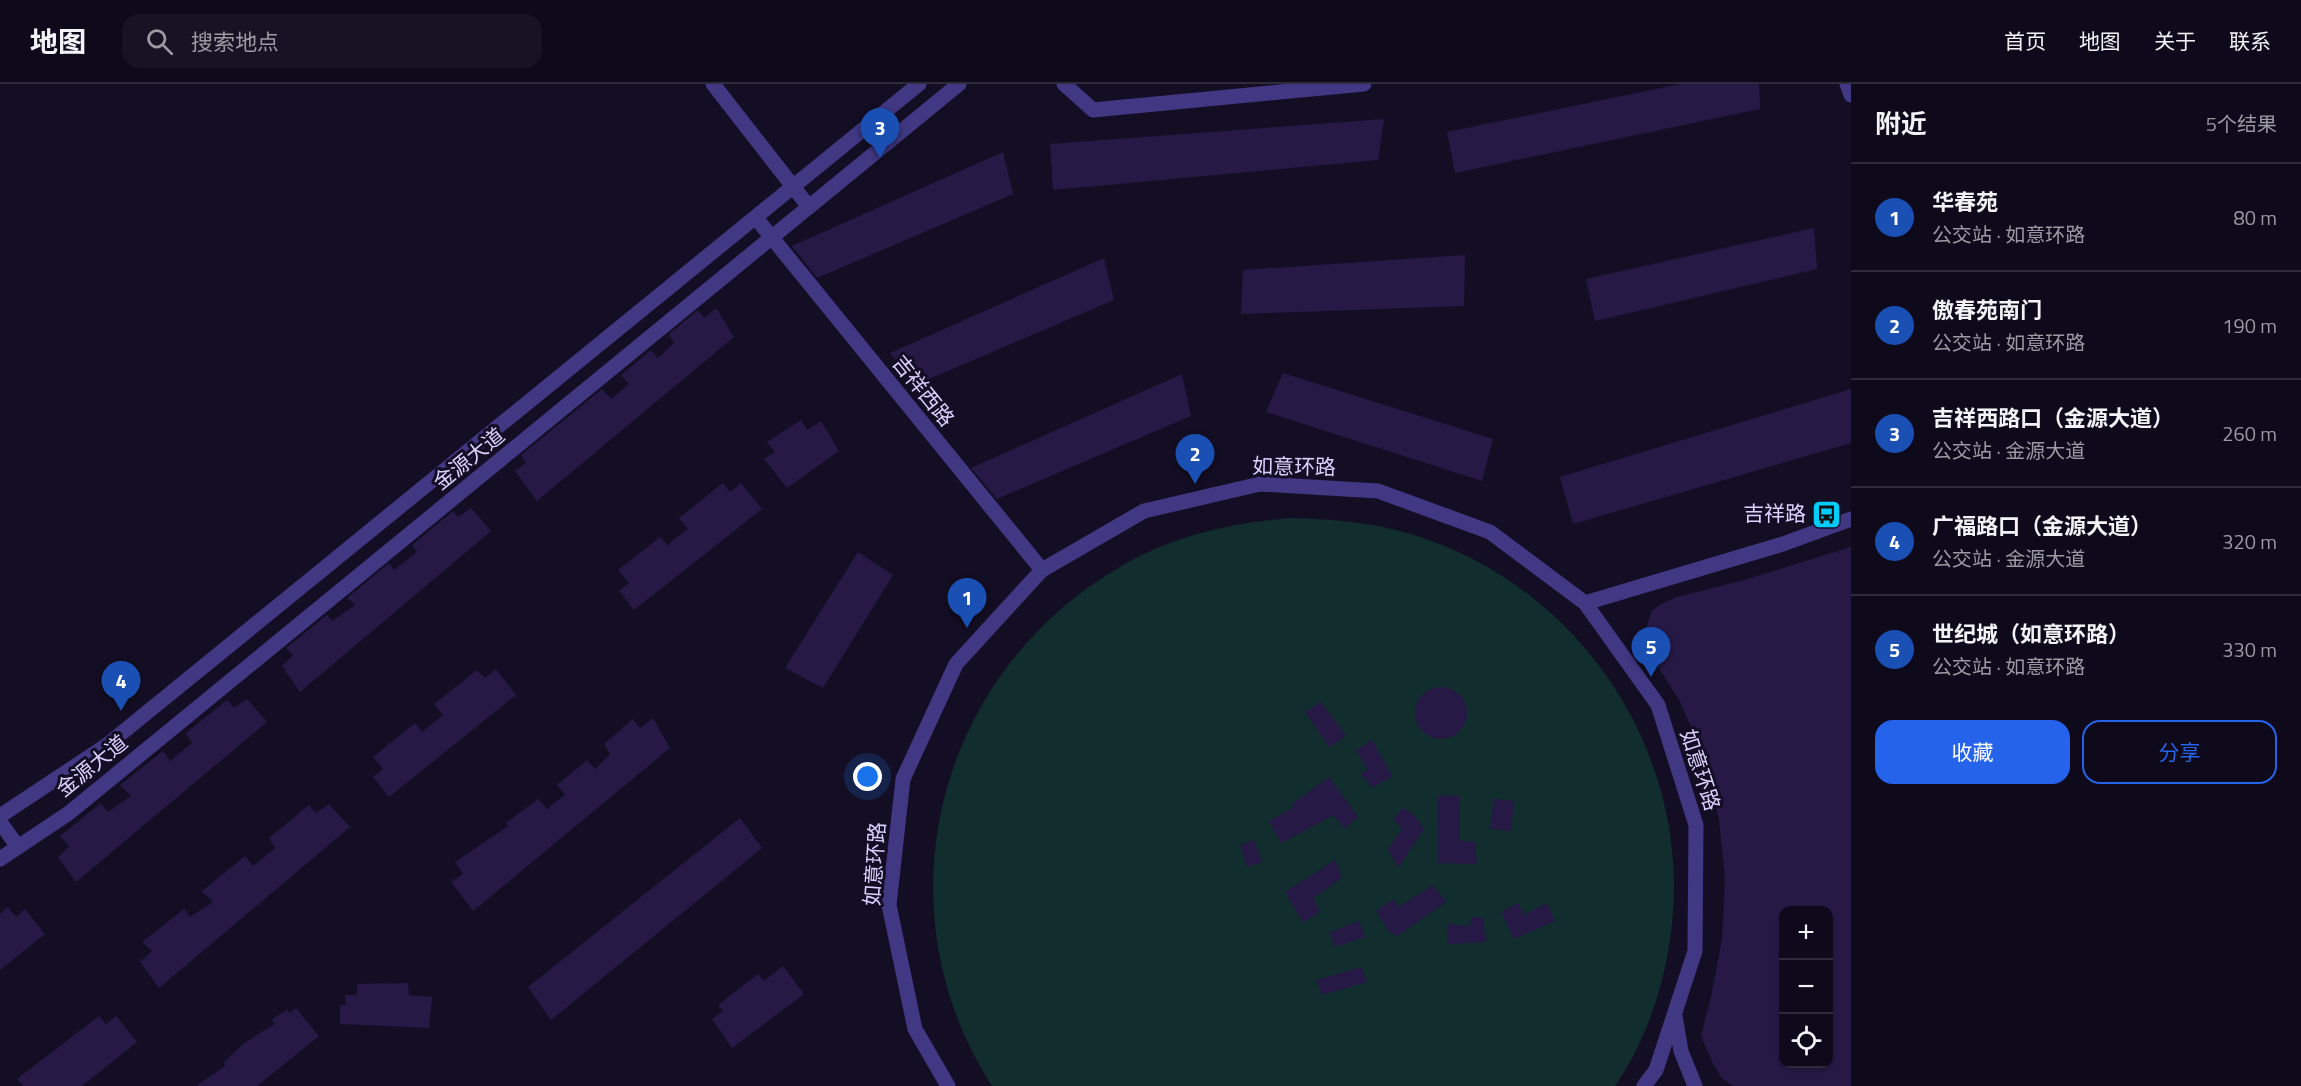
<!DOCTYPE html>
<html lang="zh">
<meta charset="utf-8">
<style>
body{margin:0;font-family:"Titillium Web","Noto Sans SC",sans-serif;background:#181324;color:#f1f3f6}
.controls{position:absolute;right:18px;bottom:18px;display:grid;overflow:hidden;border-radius:12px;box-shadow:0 2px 4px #0004}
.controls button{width:54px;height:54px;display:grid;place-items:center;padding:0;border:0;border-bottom:2px solid #2f2b3a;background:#0f0a1b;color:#f1f3f6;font:30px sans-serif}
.you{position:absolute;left:868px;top:693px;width:21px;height:21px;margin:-15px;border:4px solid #fff;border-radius:50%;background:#1a73e8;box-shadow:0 0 0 9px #1a73e833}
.badge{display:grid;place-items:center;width:39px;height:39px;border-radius:50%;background:#2563eb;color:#fff;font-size:20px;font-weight:700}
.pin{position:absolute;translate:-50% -50px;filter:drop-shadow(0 2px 3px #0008)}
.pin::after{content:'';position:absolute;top:32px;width:21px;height:18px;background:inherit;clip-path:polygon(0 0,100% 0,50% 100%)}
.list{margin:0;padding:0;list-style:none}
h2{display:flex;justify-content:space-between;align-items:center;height:78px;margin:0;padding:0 24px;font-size:26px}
h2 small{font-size:20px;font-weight:400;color:#9b9aa3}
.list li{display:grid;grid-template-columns:39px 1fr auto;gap:18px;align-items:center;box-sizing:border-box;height:108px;padding:0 24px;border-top:2px solid #2f2b3a}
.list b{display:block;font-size:22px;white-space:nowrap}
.list p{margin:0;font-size:20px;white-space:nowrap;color:#9b9aa3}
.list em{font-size:20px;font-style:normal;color:#9b9aa3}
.actions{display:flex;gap:12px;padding:18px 24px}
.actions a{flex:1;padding:14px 0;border:2px solid #2563eb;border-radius:18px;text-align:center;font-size:21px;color:#2563eb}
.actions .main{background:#2563eb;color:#fff}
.icon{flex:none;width:33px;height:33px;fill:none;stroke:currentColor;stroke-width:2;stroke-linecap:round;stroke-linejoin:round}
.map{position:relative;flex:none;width:1851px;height:1002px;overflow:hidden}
header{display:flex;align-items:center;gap:36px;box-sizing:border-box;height:84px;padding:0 30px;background:#0f0a1b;border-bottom:2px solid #2f2b3a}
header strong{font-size:28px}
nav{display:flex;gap:33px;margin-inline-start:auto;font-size:21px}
.search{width:420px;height:54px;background:#181324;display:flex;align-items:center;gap:15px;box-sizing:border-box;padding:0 21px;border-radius:18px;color:#9b9aa3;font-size:22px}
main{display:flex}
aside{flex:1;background:#0f0a1b}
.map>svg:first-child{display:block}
.green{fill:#112d2e}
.building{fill:#261946;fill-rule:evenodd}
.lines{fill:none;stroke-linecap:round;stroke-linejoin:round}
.minor{stroke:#413884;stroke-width:15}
.tertiary{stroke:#413884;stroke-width:15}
.labels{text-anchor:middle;stroke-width:6;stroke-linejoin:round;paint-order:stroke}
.street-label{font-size:21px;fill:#dad1ff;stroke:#140e24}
.poi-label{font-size:21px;fill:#dad1ff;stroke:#140e24;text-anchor:end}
</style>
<header>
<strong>地图</strong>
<div class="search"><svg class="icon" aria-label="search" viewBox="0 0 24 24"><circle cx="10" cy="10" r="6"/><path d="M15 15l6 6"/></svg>搜索地点</div>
<nav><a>首页</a><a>地图</a><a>关于</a><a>联系</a></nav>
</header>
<main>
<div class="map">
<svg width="1851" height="1002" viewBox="0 0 1851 1002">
<rect width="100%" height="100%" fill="#140e24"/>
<path class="green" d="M1291 434C1343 435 1394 441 1442 461 1581 517 1675 655 1674 805 1673 874 1654 945 1615 1002H992C878 825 935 594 1115 486 1168 453 1229 439 1291 434Z"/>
<path class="building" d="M1680 0H1759L1760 25 1455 89 1447 48Z
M1384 35 1378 76 1053 106 1050 60Z
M1003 68 1013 110 817 194 792 162Z
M1814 144 1817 185 1595 237 1586 195Z
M1465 171 1464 222 1241 230 1243 186Z
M1104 174 1114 216 915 301 890 269Z
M716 224 734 253 537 417 515 387 526 379 521 371 602 305 611 315 629 300 621 291 651 266 658 274 674 259 669 250 698 226 704 234Z
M1283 289 1493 355 1482 397 1266 328Z
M1182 290 1191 332 997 415 971 384Z
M1851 305V359L1573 440 1560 393Z
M801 336 807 346 821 337 839 367 787 404 764 375 775 368 767 358Z
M723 399 730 408 741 399 762 425 634 526 619 507 629 499 618 486 660 453 667 461 688 445 679 434Z
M471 424 491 447 300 608 282 582 293 571 286 564 327 531 332 537 355 521 347 514 389 479 394 486 417 468 412 461 453 427 458 433Z
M1851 463V1002H1733L1722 994 1713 980 1701 952 1711 913 1722 855 1725 795 1719 736 1712 705 1692 645 1679 616 1645 562 1647 541 1652 527 1661 520 1677 513 1744 496ZM1784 826H1828V980H1784Z
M858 468 893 491 823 604 785 584Z
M496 585 516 611 389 713 373 693 383 685 373 673 415 639 422 648 443 631 434 620 477 586 485 594Z
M1415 629a26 26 0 1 1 52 0a26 26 0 1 1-52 0Z
M247 615 267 638 76 798 58 773 69 762 60 752 101 719 108 728 131 712 120 701 163 667 170 677 192 659 186 649 227 616 234 624Z
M1321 618 1346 652 1329 663 1305 628Z
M653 634 670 664 473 827 451 798 463 790 455 778 508 742 506 739 538 715 547 725 565 711 557 701 587 676 595 685 610 670 604 660 633 635 640 644Z
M1372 656 1392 692 1372 704 1361 689 1368 686 1356 666Z
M1329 693 1358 733 1344 745 1334 731 1281 759 1269 737 1294 723 1292 720Z
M1459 711 1460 757 1475 758 1477 780 1438 779 1437 712Z
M1494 715 1514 717 1511 747 1490 745Z
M329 720 350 743 159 904 140 878 152 867 142 858 184 825 190 833 213 818 202 807 245 772 253 782 275 764 269 754 309 721 316 729Z
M1403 724 1414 731 1424 745 1398 784 1388 765 1402 745 1393 735Z
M740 734 762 764 551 936 528 903Z
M1254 756 1262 778 1247 783 1240 761Z
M1335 776 1342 794 1313 814 1320 828 1303 838 1285 808Z
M1433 801 1446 818 1397 852 1389 848 1376 827 1394 815 1399 823Z
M1518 819 1524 831 1547 819 1555 837 1514 855 1501 828Z
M8 823 16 833 25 825 45 850 0 886V830Z
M1471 833H1483L1486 858 1447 860 1448 840 1470 842Z
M1359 837 1365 853 1335 863 1330 848Z
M783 882 804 910 732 964 712 935 723 927 718 921 758 890 764 897Z
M1362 883 1367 898 1322 911 1316 896Z
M408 899 409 911 432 913 429 944 340 940V921H346L345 911H357V900Z
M296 924 319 952 257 1002H196L225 982 224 978 244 959 275 940 272 936 287 925 290 929Z
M99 932 106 940 116 932 137 958 82 1002H23L17 995Z"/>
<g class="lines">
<path class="minor" d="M713 0 809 123
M1064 0 1093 26 1364 0
M1847 0 1851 11
M756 134 1042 486
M1585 519 1783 460 1851 435
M0 738 18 763
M1675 932 1681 967 1695 1002
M948 1002 915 945 889 821 903 695 956 580 1042 486 1144 427 1260 400 1378 407 1490 448 1585 519 1658 621 1696 741 1695 867 1656 986 1644 1002"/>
<path class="tertiary" d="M0 732 107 661 919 0
M0 775 69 729 959 0"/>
</g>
<defs>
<symbol id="bus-square" viewBox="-11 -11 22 22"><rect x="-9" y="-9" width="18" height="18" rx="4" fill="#00cdfc" stroke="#140e24"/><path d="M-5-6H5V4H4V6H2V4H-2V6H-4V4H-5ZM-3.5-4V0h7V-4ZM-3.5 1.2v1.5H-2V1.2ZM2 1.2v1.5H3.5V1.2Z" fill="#111"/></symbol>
</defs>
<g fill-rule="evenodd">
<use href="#bus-square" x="1810" y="414" width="33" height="33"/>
</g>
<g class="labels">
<g class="street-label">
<text transform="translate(923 307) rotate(51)" y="7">吉祥西路</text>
<text transform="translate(469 375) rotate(-39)" y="7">金源大道</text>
<text transform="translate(1294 383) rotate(1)" y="7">如意环路</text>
<text transform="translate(92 682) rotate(-39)" y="7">金源大道</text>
<text transform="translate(1700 686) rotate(72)" y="7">如意环路</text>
<text transform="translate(875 780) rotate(-86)" y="7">如意环路</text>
</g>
<g class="poi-label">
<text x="1806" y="437">吉祥路</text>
</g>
</g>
</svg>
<div class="controls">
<button>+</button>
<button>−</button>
<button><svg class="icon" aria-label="locate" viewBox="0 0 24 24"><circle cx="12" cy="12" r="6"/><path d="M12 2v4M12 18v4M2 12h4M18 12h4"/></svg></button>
</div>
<div class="you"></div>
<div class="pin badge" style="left:967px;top:544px;background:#1a4fb4">1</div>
<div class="pin badge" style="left:1195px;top:400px;background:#1a4fb4">2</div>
<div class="pin badge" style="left:880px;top:74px;background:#1a4fb4">3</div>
<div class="pin badge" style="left:121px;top:627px;background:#1a4fb4">4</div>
<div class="pin badge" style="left:1651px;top:593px;background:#1a4fb4">5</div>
</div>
<aside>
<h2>附近<small>5个结果</small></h2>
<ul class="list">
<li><span class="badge" style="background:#1a4fb4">1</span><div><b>华春苑</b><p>公交站 · 如意环路</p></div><em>80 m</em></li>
<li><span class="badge" style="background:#1a4fb4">2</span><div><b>傲春苑南门</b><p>公交站 · 如意环路</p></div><em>190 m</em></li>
<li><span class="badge" style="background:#1a4fb4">3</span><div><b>吉祥西路口（金源大道）</b><p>公交站 · 金源大道</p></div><em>260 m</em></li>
<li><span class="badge" style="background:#1a4fb4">4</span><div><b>广福路口（金源大道）</b><p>公交站 · 金源大道</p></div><em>320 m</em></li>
<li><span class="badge" style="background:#1a4fb4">5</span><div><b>世纪城（如意环路）</b><p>公交站 · 如意环路</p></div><em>330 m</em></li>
</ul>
<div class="actions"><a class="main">收藏</a><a>分享</a></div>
</aside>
</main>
